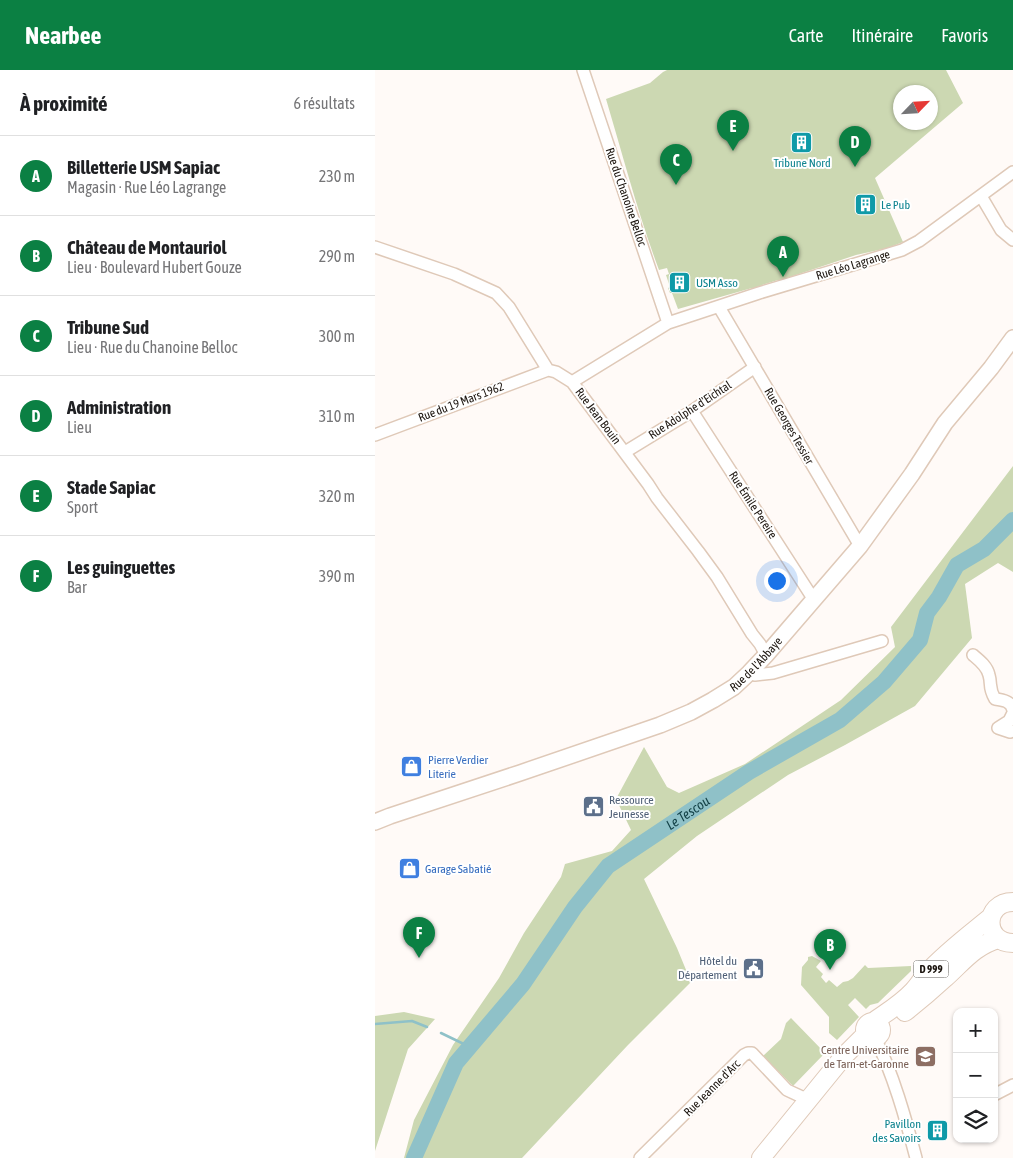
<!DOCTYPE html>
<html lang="fr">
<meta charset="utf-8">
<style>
body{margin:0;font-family:"Asap Condensed",sans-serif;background:#f6f6f6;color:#202124}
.controls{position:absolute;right:15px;bottom:15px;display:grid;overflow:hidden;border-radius:10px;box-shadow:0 1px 4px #0004}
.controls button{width:45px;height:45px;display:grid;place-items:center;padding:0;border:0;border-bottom:1px solid #e0e0e0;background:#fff;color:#202124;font:25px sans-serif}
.compass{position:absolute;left:518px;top:15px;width:45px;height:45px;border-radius:50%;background:#fff;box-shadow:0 1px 4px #0004;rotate:65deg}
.you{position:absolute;left:401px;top:510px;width:18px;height:18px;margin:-12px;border:4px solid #fff;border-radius:50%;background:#1a73e8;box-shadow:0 0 0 8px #1a73e833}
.badge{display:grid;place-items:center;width:32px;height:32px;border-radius:50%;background:#0b8043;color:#fff;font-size:16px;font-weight:700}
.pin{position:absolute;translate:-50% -41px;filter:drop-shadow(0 1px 2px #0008)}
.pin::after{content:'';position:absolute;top:26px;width:18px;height:15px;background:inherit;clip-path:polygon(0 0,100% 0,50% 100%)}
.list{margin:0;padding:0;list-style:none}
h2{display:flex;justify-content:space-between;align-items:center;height:65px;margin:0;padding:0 20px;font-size:21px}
h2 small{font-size:16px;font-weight:400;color:#757577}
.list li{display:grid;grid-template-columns:32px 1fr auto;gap:15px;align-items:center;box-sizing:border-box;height:80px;padding:0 20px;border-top:1px solid #e0e0e0}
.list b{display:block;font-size:19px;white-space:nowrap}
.list p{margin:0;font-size:16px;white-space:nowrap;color:#757577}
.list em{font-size:16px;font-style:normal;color:#757577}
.icon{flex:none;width:28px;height:28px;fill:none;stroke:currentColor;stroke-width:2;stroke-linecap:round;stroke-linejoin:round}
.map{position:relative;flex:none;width:638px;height:1088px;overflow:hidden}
header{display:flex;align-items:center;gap:30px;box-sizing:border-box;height:70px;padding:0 25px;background:#0b8043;color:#fff}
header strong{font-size:24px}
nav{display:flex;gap:28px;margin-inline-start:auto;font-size:18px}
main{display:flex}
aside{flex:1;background:#fff}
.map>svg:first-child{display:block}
.green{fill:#ccd8b2;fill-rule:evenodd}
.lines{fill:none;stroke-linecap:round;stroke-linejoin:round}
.stream{stroke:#8fc1c8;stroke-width:2.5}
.river{stroke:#8fc1c8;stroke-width:16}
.street-casing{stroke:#dfc9b8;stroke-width:14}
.secondary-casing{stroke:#dfc9b8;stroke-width:18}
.primary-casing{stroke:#dfc9b8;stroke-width:20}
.street{stroke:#fff;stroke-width:11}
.secondary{stroke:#fff;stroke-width:15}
.primary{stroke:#fff;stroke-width:18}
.labels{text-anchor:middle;stroke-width:4;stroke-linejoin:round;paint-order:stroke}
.shield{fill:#fff;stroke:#5f5a56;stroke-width:1}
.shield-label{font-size:11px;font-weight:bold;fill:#1b140e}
.culture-label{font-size:12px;fill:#0d838f;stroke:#fff;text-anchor:start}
.street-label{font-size:12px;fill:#1b140e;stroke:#fff}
.shop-label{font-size:12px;fill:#366cbe;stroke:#fff;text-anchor:start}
.service-label{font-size:12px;fill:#4e5e75;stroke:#fff;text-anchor:start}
.education-label{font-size:12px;fill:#785e54;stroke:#fff;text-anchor:end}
.water-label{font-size:14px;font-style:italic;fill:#144248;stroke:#fff}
</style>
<header>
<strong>Nearbee</strong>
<nav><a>Carte</a><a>Itinéraire</a><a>Favoris</a></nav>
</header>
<main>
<aside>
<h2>À proximité<small>6 résultats</small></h2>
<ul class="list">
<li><span class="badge">A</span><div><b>Billetterie USM Sapiac</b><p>Magasin · Rue Léo Lagrange</p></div><em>230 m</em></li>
<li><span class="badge">B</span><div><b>Château de Montauriol</b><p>Lieu · Boulevard Hubert Gouze</p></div><em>290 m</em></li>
<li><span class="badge">C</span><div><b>Tribune Sud</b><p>Lieu · Rue du Chanoine Belloc</p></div><em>300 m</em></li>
<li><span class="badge">D</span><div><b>Administration</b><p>Lieu</p></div><em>310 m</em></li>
<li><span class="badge">E</span><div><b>Stade Sapiac</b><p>Sport</p></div><em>320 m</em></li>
<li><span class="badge">F</span><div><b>Les guinguettes</b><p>Bar</p></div><em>390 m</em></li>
</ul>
</aside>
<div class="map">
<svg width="638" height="1088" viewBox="0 0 638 1088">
<rect width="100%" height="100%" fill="#fffaf7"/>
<path class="green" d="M292 0H571L588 33 500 108 528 172 513 178 481 185 415 207V208L403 212V210L387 215V216L377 219V218L303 239 297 223H295L293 218 295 217 291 205 294 204 292 198 284 200C263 144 248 86 231 29L275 13 288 2ZM526 22H556V52H526Z
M638 396V502L623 493 590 514 597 568 540 636 470 675 413 705 322 766 269 809 302 878 316 912 253 975 147 1088H29L39 1050 78 975 124 908 149 863 186 807 190 794 237 781 256 760 241 729 269 677 292 717 304 723 370 694 466 630 520 577 516 557Z
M437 886 446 891 441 897 448 904 446 907 451 913 454 910 462 917 468 912 473 911 478 908 490 895 493 898 536 896V901L503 933 495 935 491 939 480 928 473 935 484 947 462 970 454 963V947L426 915 427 897 433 890V887Z
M29 942 60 949 33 979 0 1081V946Z
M416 948 450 983 418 1016 388 986 406 969 411 953Z"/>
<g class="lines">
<path class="stream" d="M0 954 37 951 52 957
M66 963 95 977"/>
<path class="river" id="s1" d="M39 1088 81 993 148 914 200 837 233 796 374 702 465 650 509 612 545 570 552 543 564 527 582 495 609 479 638 450"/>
<defs>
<path id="street" d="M208 0 293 253
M606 126 626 160 638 170
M0 177 79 204 121 223 134 237 173 300 181 302 197 312 273 414 282 428 323 481 342 507 377 564 385 574 391 585
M344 237 485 476
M197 312 293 253 384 223 527 180 544 171 638 102
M317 341 439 530
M0 365 173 300
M250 382 317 341 380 297
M598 585C604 590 612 596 614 605 617 615 613 617 620 629 628 630 636 631 638 640
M374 603 380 605 398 603 507 571
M623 658 634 651 638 643
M623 658 635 662 638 661
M500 968C518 1003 531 1050 541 1088
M619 1025 638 1015
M265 1088 369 985 373 983H377L412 1020 427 1027H436"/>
<g id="secondary">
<path id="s2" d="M0 752 15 746 145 703 285 655 316 642 338 630 359 617 374 603 391 585 485 476 537 404 570 353 616 298 638 268"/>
</g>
<path id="primary" d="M638 832C608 832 608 873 638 873
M530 942C544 931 557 920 570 908 587 893 600 875 624 869
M490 960a8 8 0 1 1 16 0a8 8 0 1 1-16 0Z
M498 952C512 942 526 934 538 921 543 916 547 909 552 903 571 882 594 865 616 847
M386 1088 469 986 486 969 491 966"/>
</defs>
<use href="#street" class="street-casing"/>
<use href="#secondary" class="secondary-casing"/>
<use href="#primary" class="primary-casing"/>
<use href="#street" class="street"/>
<use href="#secondary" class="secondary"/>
<use href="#primary" class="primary"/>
</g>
<defs>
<symbol id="building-square" viewBox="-11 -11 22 22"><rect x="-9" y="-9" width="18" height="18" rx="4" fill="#0f9aa8" stroke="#fff"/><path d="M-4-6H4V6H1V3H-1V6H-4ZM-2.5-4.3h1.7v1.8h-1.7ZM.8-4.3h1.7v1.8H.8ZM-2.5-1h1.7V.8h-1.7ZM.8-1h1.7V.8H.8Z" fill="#fff"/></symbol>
<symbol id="shop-square" viewBox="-11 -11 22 22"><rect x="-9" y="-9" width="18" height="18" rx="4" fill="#3f7fe0" stroke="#fff"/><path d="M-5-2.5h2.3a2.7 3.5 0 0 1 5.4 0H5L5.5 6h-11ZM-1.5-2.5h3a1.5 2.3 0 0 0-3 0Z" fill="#fff"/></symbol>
<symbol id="civic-square" viewBox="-11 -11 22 22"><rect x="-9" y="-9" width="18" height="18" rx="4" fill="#5c6f8a" stroke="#fff"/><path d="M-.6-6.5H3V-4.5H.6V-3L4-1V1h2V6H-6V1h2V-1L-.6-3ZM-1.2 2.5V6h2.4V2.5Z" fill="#fff"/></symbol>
<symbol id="university-square" viewBox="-11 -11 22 22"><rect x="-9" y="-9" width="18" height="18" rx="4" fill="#8d6e63" stroke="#fff"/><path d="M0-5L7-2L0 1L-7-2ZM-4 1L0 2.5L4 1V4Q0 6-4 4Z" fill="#fff"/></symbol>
</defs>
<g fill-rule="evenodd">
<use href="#building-square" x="414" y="60" width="25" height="25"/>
<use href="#building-square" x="478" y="122" width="25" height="25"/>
<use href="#building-square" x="292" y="200" width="25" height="25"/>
<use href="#shop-square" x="24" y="684" width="25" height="25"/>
<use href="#civic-square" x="206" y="724" width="25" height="25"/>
<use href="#shop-square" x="22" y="786" width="25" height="25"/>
<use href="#civic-square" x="366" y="886" width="25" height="25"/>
<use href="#university-square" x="538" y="974" width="25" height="25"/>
<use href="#building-square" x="550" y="1048" width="25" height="25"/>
</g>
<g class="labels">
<rect class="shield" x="538.5" y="890.5" width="35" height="17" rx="4"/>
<g class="shield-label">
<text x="556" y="903">D 999</text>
</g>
<g class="culture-label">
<text x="427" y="97" text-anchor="middle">Tribune Nord</text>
<text x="506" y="139">Le Pub</text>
<text x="321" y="217">USM Asso</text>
<text x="546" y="1058" text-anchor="end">Pavillon<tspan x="546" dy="14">des Savoirs</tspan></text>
</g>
<g class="street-label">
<text transform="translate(251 127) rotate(71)" y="4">Rue du Chanoine Belloc</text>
<text transform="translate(478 195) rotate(-17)" y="4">Rue Léo Lagrange</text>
<text transform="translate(86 332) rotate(-21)" y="4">Rue du 19 Mars 1962</text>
<text transform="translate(315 340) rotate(-33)" y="4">Rue Adolphe d'Eichtal</text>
<text transform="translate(223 346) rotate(53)" y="4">Rue Jean Bouin</text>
<text transform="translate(414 356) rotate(60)" y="4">Rue Georges Tessier</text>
<text transform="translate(378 435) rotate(57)" y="4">Rue Émile Pereire</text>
<text dy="4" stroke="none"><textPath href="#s2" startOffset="416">Rue de l'Abbaye</textPath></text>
<text transform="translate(337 1018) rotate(-45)" y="4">Rue Jeanne d'Arc</text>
</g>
<g class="shop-label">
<text x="53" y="694">Pierre Verdier<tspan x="53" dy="14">Literie</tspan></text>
<text x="50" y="803">Garage Sabatié</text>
</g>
<g class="service-label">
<text x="234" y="734">Ressource<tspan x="234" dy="14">Jeunesse</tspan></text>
<text x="362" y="895" text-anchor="end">Hôtel du<tspan x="362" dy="14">Département</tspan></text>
</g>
<g class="education-label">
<text x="534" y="984">Centre Universitaire<tspan x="534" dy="14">de Tarn-et-Garonne</tspan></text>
</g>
<g class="water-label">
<text dy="5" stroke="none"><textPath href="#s1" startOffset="449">Le Tescou</textPath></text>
</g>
</g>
</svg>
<div class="controls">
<button>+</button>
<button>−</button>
<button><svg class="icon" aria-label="layers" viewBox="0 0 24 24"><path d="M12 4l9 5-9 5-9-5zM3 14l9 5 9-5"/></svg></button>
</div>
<svg class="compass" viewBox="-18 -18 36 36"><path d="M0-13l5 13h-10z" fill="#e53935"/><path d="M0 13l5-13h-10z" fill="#757577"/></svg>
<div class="you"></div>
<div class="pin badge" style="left:408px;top:207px">A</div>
<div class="pin badge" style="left:455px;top:900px">B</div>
<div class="pin badge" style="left:301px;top:115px">C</div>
<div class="pin badge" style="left:480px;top:97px">D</div>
<div class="pin badge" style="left:358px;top:81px">E</div>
<div class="pin badge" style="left:44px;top:888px">F</div>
</div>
</main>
